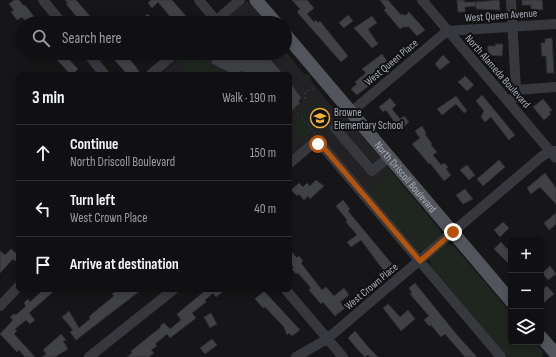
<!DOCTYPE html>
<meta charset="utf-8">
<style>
body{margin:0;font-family:"Sofia Sans Condensed",sans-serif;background:#1e1e20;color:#f1f3f6}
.controls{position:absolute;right:12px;bottom:12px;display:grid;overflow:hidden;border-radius:6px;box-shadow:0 2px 6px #0003}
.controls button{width:36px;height:36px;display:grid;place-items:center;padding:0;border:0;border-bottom:1px solid #303032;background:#101012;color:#f1f3f6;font:20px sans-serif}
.stop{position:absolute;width:12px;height:12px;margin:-9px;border:3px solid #b45309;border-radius:50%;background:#fff}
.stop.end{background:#b45309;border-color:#fff;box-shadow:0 1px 4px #0008}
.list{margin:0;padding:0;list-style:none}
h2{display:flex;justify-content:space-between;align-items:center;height:52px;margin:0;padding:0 16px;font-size:17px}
h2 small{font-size:13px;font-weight:400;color:#9c9d9f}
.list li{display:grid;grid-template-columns:26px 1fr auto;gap:12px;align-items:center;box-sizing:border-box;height:56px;padding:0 16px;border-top:1px solid #303032}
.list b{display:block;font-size:15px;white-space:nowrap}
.list p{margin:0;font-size:13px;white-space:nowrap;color:#9c9d9f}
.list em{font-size:13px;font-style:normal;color:#9c9d9f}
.icon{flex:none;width:22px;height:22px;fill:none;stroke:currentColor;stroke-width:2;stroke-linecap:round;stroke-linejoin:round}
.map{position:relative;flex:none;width:556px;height:357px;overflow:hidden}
.search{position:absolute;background:#101012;box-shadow:0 2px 6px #0003;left:16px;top:16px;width:276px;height:44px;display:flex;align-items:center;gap:10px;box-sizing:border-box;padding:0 14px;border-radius:22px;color:#9c9d9f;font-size:15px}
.panel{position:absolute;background:#101012;box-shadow:0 2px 6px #0003;left:16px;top:72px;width:276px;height:220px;border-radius:6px}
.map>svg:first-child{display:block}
.built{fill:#222225}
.green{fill:#1e261f}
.building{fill:#404145;stroke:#303034}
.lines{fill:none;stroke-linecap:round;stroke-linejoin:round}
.path{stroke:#3d3f44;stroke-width:1;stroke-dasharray:2 3;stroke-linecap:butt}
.minor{stroke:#37383d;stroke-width:10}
.major{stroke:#53555c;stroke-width:13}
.route{stroke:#b45309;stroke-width:5}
.labels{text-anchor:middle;stroke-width:4;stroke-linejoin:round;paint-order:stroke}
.street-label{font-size:11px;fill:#a8adb8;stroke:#111113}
.poi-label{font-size:11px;fill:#a8adb8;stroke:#111113;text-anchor:start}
</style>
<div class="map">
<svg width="556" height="357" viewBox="0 0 556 357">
<rect width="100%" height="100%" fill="#161618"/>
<path class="built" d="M247 1 254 6 266 23H220Z
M285 51 304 74 310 75 311 81 332 107 339 108 356 126 358 131 392 172 368 192 322 139 315 138 309 140 290 156V74H160L185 53H285Z"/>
<path class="green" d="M188 53H192L227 72 226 74H183L186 72 178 62Z
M315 101 328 116 320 123 307 107Z
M304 106 318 123 312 129 298 112Z
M300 117 312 132 302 141 290 127Z
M392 172 441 231 442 235 423 251H418L368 192Z
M450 244 454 246 511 313V342H535L543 352 542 357H507L431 266 429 259 446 245Z"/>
<path class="building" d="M14 0H19L24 6 25 5 39 23H27L22 17 17 20 11 12 14 10 9 4Z
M65 0H76L96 23H82L66 4 68 3Z
M151 0H172L192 23H180L174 17 172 19 158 2 152 8 148 3Z
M292 0H307L314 8 307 14 314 22 316 20 318 23 320 21 348 56 341 62 297 12 300 9Z
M380 0H388L401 15 403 14 405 16 409 12 425 30 417 36 408 26 406 28 405 26 400 29 384 10 386 8Z
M457 0H464V2H476V6L465 7V12H458Z
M499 0 500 10 476 9V2Z
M522 0H542L543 10 531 9V5H522Z
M148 14 155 23H135Z
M348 15 353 21 344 28 339 23Z
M372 16 377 23 368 29 378 44 372 48 354 28Z
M552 38 554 73H547L546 56H542L541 43H545V39Z
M495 44H502L503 45 502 56 488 55V46H496Z
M51 53H63L78 69 73 74H70Z
M115 53H125L139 71 136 74H127L111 56Z
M216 53H274L270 59 283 74H247L241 71 240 74H232L211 63Z
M382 54 387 61 375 71 378 74 369 81 371 84 357 95 351 89 357 84 355 82 366 73 362 69Z
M443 55 450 62 440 70 435 64Z
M465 76 474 85 467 91 458 82Z
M290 82 301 98 298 101 300 103 290 112Z
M482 95 515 135 509 140 491 117 485 122 481 117 484 111 476 101Z
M456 96 467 111 464 113 456 104 442 115 437 109Z
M390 98 396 105 392 109 400 119 404 116 409 122 400 130 386 110 383 112 379 107Z
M543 99 552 110 549 112 551 114 544 120 533 107Z
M422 126 426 133 425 134 432 144 431 145 437 152 433 155 441 165 444 163 448 167 446 169 451 175 444 181 430 163 429 164 412 144 420 138 415 131Z
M499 160 505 167 483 186 477 179Z
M467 165 475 175 469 180 460 170Z
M545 173 556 188V204L540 187 531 194 527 188Z
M316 180 324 186 310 199 308 196 304 200 299 194 297 196 291 190 299 183 303 187 307 183 310 186Z
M465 189 473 199 463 204 456 195Z
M343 200 350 209 348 211 392 264 384 271 361 240 351 247 347 242 357 235 346 222 347 220 336 206Z
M556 213V224L549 230 544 223Z
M503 222 509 228 500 237 494 230Z
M501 242 507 249 511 245V266L494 249Z
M11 249 18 255V258L15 261 13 259 0 273V251L5 255Z
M290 250 297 258 299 256 303 261 301 263 322 290 326 287 334 296 344 288 349 295 340 302 345 308 335 316 323 302 321 304 309 290 311 288 298 273 296 274 292 269 294 268 290 263Z
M550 266 556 274 548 280 542 273Z
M415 283 457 335 477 357H465L445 334 441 337 431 325 429 326 424 320 429 316 410 294 412 293 409 288Z
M547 286 554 294 541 305V291Z
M43 290H55L29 313 35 320 30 324 26 320 15 329 17 331 14 334 35 357H25L19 350 17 352 0 334 13 320 10 317 14 314 16 315 26 306 24 303 28 299 30 302Z
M117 290H141L76 340 70 332 73 330 62 317 69 311 79 328 90 319 89 317 92 314 114 296 112 294Z
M206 290H225L216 297 213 293 205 300 206 302 192 313 196 318 170 338 167 334 155 344 157 346 151 350 154 353 149 357H127L132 353 131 351 161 327 160 326 164 323 170 329 181 320 177 314Z
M264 291 300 330 292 336 289 333 287 335 284 327 265 307 263 308 255 299Z
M388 304 400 317 408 310 415 319 401 331 383 308Z
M211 313 217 324 210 328 204 317Z
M355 331 369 348 378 357H370L368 355 365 357 359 351 348 338Z
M61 334 66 340 63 341 68 349 55 357H42L46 354 43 350Z
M212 339 217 345 205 354 200 348Z"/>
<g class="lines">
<path class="path" d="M231 19 235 23
M281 53 287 56
M305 99V91L315 89
M294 109 299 115
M290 123 299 115 318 136"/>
<path class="minor" d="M43 0 62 23
M199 0 218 23
M422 0 556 158
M213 23 240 0
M87 53 104 74
M151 74 176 53
M516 90 556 87
M509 103 515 96 516 90 511 0
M351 112 447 31 556 24
M335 128 372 171 389 157
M290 163 311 145 318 144 324 148 501 357
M286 290 343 357
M0 306 18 287
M89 357 173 290
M296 357 327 339 541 157 550 151H556"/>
<g class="major">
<path d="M256 0 276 23"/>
<path id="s1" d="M285 34 511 301"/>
<path d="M541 337 556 354"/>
</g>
</g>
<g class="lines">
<path class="route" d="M318 144 324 148 420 261 453 232"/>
</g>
<defs>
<symbol id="school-ring" viewBox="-11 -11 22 22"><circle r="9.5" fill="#111113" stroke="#f2b134" stroke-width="1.5"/><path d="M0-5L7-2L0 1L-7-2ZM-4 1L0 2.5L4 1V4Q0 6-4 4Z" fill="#f2b134"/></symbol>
</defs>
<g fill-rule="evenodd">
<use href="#school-ring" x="309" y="107" width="22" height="22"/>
</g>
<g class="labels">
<g class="street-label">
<text transform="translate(501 15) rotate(-4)" y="4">West Queen Avenue</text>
<text transform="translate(391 62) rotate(-40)" y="4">West Queen Place</text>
<text transform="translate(498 71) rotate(49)" y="4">North Alameda Boulevard</text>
<text dy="4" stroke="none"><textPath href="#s1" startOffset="187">North Driscoll Boulevard</textPath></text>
<text transform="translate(371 286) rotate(-40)" y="4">West Crown Place</text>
</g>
<g class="poi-label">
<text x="334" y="116">Browne<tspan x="334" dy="13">Elementary School</tspan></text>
</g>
</g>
</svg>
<div class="controls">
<button>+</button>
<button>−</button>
<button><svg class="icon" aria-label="layers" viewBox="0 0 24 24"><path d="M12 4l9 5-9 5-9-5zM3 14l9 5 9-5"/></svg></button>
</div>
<div class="stop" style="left:318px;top:144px"></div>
<div class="stop end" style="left:453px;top:232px"></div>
<div class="search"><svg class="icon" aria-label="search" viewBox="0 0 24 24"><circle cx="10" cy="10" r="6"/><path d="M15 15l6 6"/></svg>Search here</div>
<section class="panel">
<h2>3 min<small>Walk · 190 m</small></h2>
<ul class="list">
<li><svg class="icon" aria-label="ahead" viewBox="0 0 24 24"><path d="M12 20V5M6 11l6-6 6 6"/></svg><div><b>Continue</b><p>North Driscoll Boulevard</p></div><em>150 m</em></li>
<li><svg class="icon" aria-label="left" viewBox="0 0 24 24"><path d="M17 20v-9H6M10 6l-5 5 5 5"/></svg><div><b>Turn left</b><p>West Crown Place</p></div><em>40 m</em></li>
<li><svg class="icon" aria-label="arrive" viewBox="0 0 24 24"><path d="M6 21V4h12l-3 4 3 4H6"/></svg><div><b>Arrive at destination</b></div></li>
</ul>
</section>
</div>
